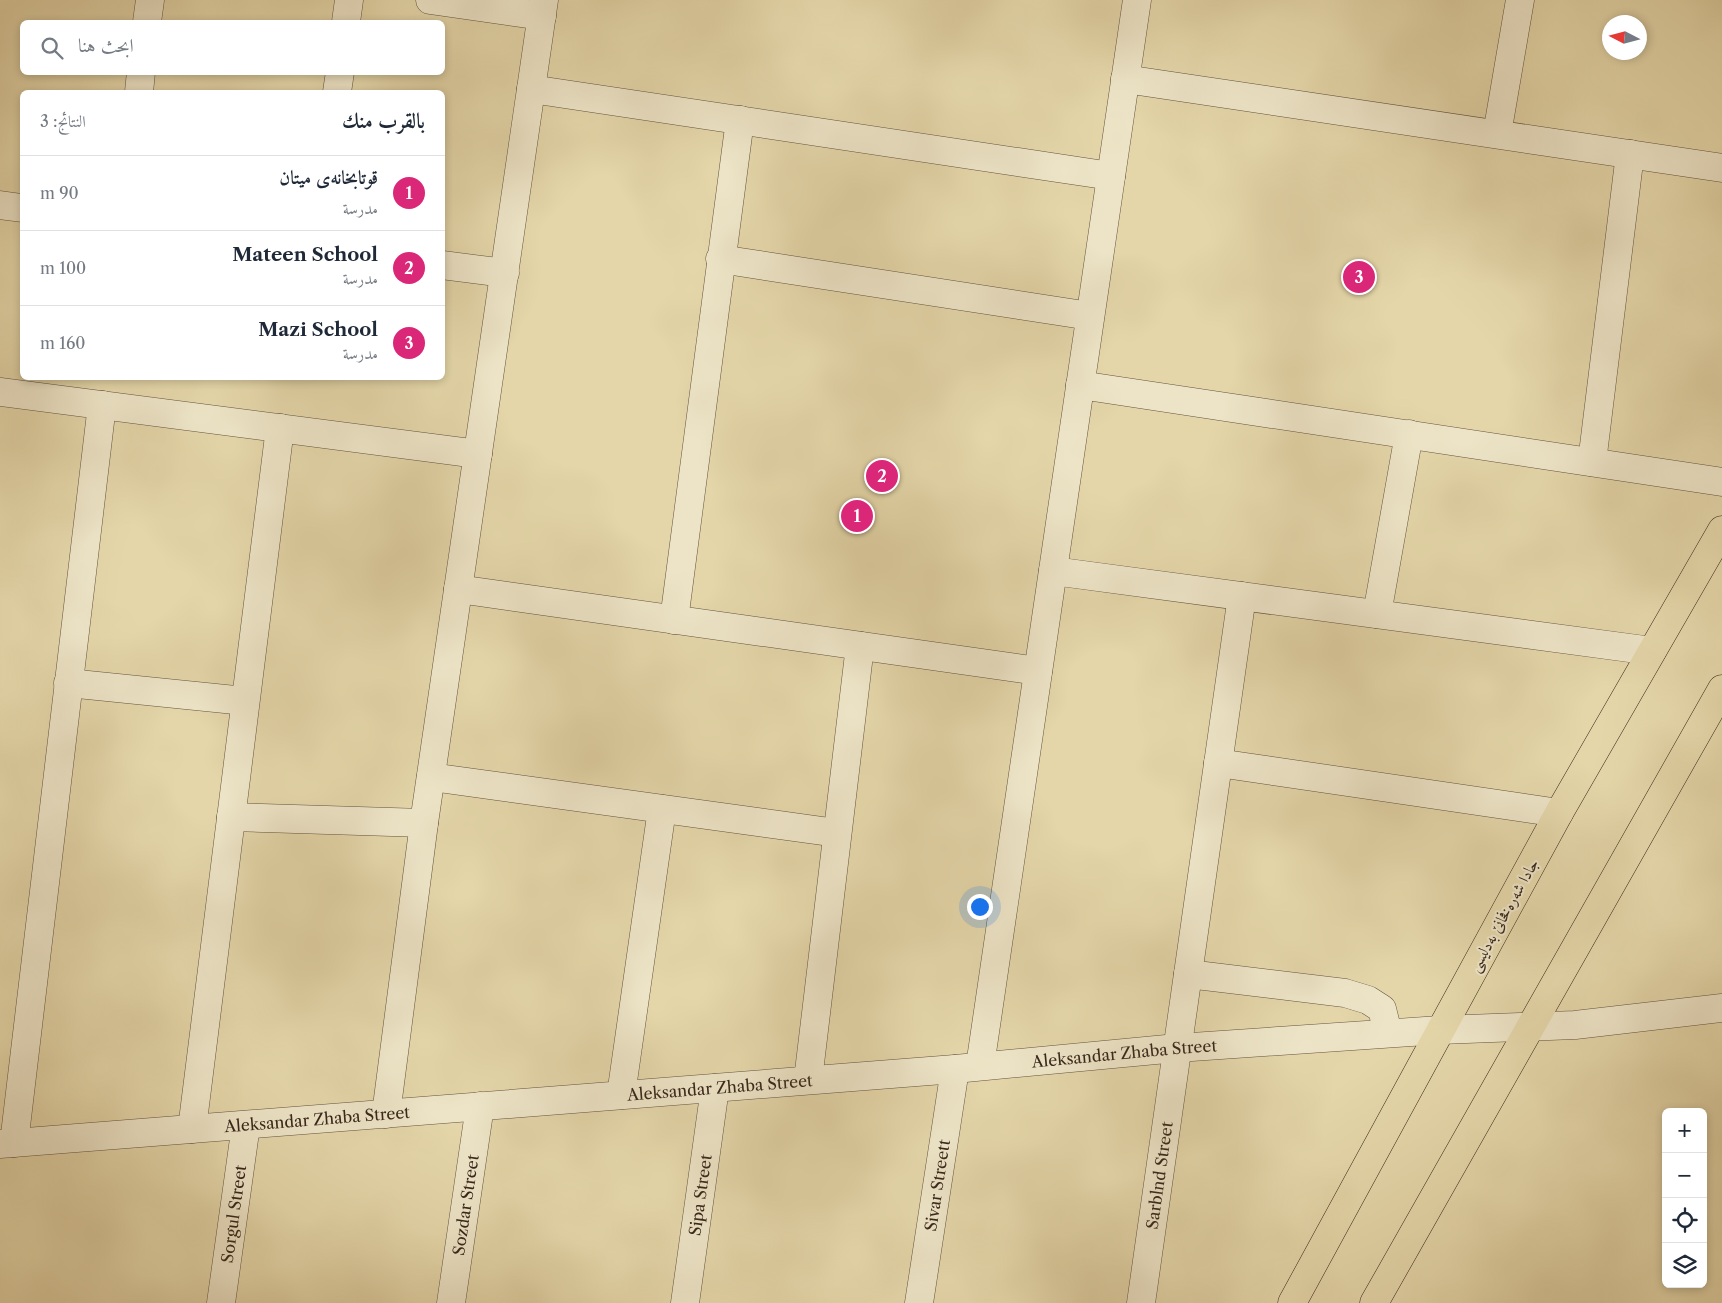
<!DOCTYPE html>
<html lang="ar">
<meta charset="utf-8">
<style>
body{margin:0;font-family:"Libre Caslon Text",Amiri,serif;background:#f2f2f3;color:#1f2937;direction:rtl}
.controls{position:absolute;right:15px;bottom:15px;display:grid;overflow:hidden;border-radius:8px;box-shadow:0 2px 8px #0003}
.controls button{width:45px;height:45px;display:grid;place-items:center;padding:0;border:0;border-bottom:1px solid #e0e1e3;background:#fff;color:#1f2937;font:25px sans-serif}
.compass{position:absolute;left:1602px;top:15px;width:45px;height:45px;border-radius:50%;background:#fff;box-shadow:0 2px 8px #0003;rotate:276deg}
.you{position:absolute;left:979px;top:906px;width:18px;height:18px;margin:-12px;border:4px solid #fff;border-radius:50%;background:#1a73e8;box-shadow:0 0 0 8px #1a73e833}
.badge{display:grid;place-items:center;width:32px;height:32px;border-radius:50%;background:#db2777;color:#fff;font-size:16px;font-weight:700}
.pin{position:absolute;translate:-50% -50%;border:2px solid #fff;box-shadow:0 1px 5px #0006}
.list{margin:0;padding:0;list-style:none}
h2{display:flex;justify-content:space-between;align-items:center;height:65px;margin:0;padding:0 20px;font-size:21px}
h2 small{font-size:16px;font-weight:400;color:#747a83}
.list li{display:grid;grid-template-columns:32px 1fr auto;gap:15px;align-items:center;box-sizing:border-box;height:75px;padding:0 20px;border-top:1px solid #e0e1e3}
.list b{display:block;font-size:19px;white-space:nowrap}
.list p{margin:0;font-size:16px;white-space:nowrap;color:#747a83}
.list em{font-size:16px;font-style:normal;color:#747a83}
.icon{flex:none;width:28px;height:28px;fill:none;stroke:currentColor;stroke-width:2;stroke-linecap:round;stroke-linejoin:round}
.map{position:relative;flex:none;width:1722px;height:1303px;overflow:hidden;direction:ltr}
.search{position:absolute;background:#fff;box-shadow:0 2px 8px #0003;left:20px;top:20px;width:425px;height:55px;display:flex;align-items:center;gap:12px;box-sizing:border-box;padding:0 18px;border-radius:8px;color:#747a83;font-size:19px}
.panel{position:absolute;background:#fff;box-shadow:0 2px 8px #0003;left:20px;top:90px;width:425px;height:290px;border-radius:8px;direction:rtl}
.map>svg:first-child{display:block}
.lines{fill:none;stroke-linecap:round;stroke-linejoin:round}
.minor-casing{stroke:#635440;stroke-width:29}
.major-casing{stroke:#38281d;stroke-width:29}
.minor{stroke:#ede4c7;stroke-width:28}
.major{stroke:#e4d6a9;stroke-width:28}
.labels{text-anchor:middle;stroke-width:4;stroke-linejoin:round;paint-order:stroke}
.street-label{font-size:16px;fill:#38281d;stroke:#ede4c7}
</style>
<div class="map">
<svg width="1722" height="1303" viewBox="0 0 1722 1303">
<rect width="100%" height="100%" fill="#e4d6a9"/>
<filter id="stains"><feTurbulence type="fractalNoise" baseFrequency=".004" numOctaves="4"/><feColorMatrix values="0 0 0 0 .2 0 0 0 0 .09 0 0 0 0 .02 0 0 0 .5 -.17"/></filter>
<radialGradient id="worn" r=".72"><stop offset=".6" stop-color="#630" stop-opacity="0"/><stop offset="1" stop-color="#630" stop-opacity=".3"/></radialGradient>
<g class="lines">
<defs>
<g id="minor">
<path d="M430 0 542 16"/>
<path d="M147 22 150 0"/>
<path d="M346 22 349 0"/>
<path d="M1125 79 1722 168"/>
<path d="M531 89 1111 176"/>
<path d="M139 92 141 72"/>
<path d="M337 92 340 72"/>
<path d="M1497 134 1520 0"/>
<path d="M0 205 22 208"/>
<path d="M720 259 1090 316"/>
<path d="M442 265 505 273"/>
<path d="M1080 385 1722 482"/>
<path d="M0 392 478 454"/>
<path d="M1592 462 1630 154"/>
<path d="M1053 571 1652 651"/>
<path d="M458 589 1038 671"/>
<path d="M1377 614 1409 434"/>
<path d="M674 620 740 120"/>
<path d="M68 683 245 701"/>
<path d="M1218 763 1559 813"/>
<path d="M431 777 837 833"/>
<path d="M231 817 424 823"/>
<path d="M1188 974 1345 993 1368 1000 1382 1009 1388 1033"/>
<path d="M980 1066 1137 0"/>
<path d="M808 1080 860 646"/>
<path d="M621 1095 662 809"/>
<path d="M386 1114 424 823 544 0"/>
<path d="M192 1129 280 428"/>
<path d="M14 1143 102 405"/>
<path id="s1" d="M0 1144 955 1069 1177 1048 1440 1030 1575 1025 1722 1008"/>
<path id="s2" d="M221 1303 246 1125"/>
<path id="s3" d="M451 1303 480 1106"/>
<path id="s4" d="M685 1303 715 1088"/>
<path id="s5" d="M919 1303 955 1069"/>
<path id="s6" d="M1141 1303 1242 596"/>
</g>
<path id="major" d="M1292 1303 1559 813 1722 530
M1374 1303 1722 689"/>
</defs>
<use href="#minor" class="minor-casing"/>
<use href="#major" class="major-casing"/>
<use href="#minor" class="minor"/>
<use href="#major" class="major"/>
</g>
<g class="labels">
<g class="street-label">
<text transform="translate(1503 915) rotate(-61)" y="6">جادا شەرەفخانێ بەدلیسی</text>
<text dy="6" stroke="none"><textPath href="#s1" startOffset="1128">Aleksandar Zhaba Street</textPath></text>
<text dy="6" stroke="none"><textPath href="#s1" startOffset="722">Aleksandar Zhaba Street</textPath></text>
<text dy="6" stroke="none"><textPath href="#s1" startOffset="318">Aleksandar Zhaba Street</textPath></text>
<text dy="6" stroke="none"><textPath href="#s6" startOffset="129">Sarblnd Street</textPath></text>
<text dy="6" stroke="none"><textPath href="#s5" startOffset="119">Sivar Streett</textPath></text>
<text dy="6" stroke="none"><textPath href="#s4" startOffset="109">Sipa Street</textPath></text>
<text dy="6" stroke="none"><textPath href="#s3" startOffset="99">Sozdar Street</textPath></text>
<text dy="6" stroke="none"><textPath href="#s2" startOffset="90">Sorgul Street</textPath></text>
</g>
</g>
<rect width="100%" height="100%" filter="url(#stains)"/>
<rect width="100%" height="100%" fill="url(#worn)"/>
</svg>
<div class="controls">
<button>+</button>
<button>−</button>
<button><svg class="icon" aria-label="locate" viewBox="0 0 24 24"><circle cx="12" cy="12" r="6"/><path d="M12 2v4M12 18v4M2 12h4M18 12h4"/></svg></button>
<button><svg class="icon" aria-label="layers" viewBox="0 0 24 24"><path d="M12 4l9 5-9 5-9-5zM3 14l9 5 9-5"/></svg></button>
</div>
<svg class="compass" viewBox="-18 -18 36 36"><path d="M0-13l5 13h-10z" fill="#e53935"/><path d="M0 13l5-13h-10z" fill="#747a83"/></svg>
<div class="you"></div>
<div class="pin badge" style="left:857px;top:516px">1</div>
<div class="pin badge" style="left:882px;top:476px">2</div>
<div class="pin badge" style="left:1359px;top:277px">3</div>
<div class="search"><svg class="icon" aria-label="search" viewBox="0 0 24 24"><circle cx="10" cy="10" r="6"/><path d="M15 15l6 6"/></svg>ابحث هنا</div>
<section class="panel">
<h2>بالقرب منك<small>النتائج: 3</small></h2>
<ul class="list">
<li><span class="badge">1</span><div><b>قوتابخانەی میتان</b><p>مدرسة</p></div><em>90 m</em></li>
<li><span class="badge">2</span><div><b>Mateen School</b><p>مدرسة</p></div><em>100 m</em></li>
<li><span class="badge">3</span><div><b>Mazi School</b><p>مدرسة</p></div><em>160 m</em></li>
</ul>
</section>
</div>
